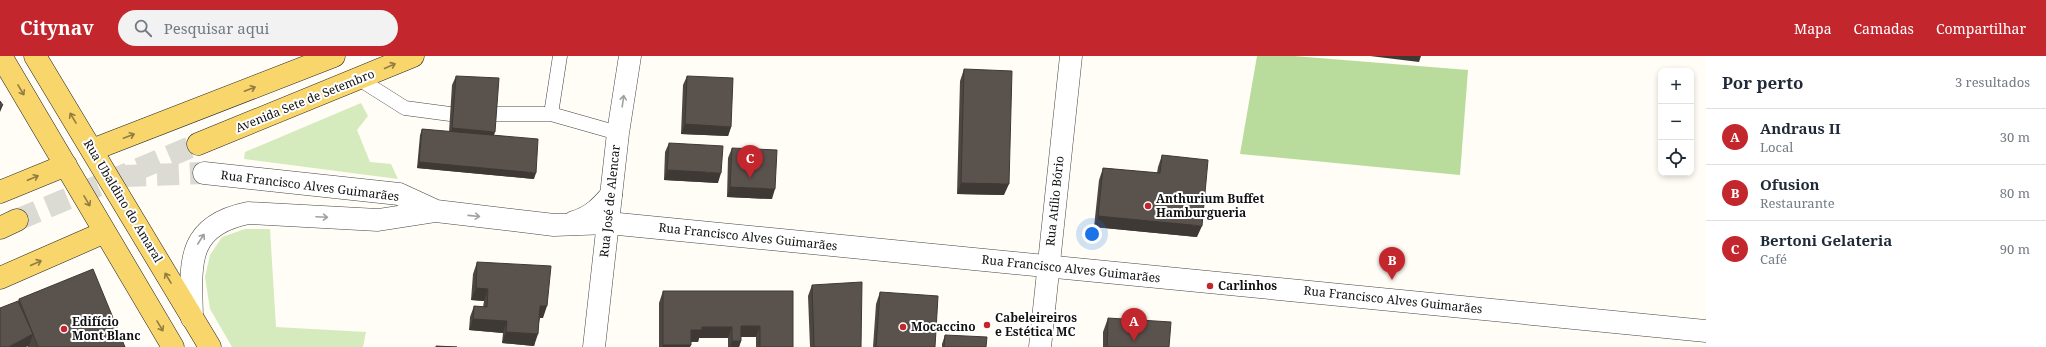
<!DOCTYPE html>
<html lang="pt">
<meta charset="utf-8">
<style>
body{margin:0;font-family:"Noto Serif",serif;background:#f2f2f3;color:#1f2937}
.controls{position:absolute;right:12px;top:12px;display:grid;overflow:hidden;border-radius:8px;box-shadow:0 2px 6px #0003}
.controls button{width:36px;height:36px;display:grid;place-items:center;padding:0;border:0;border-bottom:1px solid #e0e1e3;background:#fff;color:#1f2937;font:20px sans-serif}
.you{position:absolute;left:1092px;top:178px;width:14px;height:14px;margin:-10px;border:3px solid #fff;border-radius:50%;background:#1a73e8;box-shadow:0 0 0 6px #1a73e833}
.badge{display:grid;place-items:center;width:26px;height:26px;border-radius:50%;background:#c4262e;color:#fff;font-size:13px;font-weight:700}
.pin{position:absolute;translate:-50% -33px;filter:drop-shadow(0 1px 2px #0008)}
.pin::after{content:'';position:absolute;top:21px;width:14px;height:12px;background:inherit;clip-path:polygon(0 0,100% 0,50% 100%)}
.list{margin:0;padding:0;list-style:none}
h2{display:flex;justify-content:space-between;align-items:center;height:52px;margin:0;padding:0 16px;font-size:17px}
h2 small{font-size:13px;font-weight:400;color:#747a83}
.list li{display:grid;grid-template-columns:26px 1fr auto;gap:12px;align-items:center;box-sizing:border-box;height:56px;padding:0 16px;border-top:1px solid #e0e1e3}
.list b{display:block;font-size:15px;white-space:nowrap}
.list p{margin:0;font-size:13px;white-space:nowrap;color:#747a83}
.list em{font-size:13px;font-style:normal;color:#747a83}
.icon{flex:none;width:22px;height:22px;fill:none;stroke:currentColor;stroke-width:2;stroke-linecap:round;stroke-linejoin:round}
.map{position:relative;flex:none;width:1706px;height:291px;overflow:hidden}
header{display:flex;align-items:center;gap:24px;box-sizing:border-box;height:56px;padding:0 20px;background:#c4262e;color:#fff}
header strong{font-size:19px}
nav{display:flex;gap:22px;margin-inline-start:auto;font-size:14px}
.search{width:280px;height:36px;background:#f2f2f3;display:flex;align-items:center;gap:10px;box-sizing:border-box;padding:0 14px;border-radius:22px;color:#747a83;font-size:15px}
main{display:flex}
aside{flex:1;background:#fff}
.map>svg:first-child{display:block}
.green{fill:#d5ebbd}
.forest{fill:#b9dc9c}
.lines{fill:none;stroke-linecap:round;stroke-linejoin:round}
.tertiary-tunnel{stroke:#dbdad3;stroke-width:22;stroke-dasharray:22 11;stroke-linecap:butt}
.primary-tunnel{stroke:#dbdad3;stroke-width:22;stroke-dasharray:22 11;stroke-linecap:butt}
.service-casing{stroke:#444;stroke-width:15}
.minor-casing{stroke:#444;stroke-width:23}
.tertiary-casing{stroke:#444;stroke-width:23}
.primary-casing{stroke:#222;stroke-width:23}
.service{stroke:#fff;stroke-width:14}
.minor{stroke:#fff;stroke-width:22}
.tertiary{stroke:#fff;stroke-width:22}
.primary{stroke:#f9d66b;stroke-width:22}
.wall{fill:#4d4742}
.shaded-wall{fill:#3f3936}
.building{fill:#5a524d;stroke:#3f3936}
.oneway{stroke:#917d42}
.oneway2{stroke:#a0a0a0}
.poi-dot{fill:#c4262e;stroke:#fff;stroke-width:1.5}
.labels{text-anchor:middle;stroke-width:4;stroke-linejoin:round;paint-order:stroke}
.street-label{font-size:12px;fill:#111;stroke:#fff}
.poi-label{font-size:12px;font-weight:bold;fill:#111;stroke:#fff;text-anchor:start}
</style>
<header>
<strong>Citynav</strong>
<div class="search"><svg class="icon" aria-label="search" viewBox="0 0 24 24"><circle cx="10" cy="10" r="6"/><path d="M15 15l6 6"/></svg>Pesquisar aqui</div>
<nav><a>Mapa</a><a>Camadas</a><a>Compartilhar</a></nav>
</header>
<main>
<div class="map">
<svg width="1706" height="291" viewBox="0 0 1706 291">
<rect width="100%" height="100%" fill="#fffdf5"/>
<path class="green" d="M361 47 368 60 357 74 370 106 391 108 398 123 244 103 245 96Z
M245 173H270L276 271 366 276 363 291H232L210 253 205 221 210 199 222 181Z"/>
<path class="forest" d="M1257 0H1294L1468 14 1460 119 1240 98Z"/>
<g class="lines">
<path class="tertiary-tunnel" d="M124 120 204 117"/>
<path class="primary-tunnel" d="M17 164 198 88"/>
<defs>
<path id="service" d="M359 23 405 52 450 58H551L618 77
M551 58 560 0"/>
<path id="minor" d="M594 291 618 77 630 0
M1040 291 1071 0"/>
<path id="tertiary" d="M204 117 399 138 436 155
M574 166C591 161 600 152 611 139
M192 262C191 210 184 170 248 157L378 164 436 155 554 169 608 167 1706 275"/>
<path id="primary" d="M1 0 173 291
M35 0 210 291
M198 88 413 0
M92 94 334 0
M0 136 66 109
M0 172 17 164
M0 222 105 176"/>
</defs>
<use href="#service" class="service-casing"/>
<use href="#minor" class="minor-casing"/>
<use href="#tertiary" class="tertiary-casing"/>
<use href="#primary" class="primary-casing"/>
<use href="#service" class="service"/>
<use href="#minor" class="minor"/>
<use href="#tertiary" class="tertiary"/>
<use href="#primary" class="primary"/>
</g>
<path class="wall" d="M964 13 1004 139 957 138 960 25Z
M456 20 494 80 534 123 417 112 420 79 422 73 449 76 452 29Z
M687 20 731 71 728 80 681 78 683 29Z
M669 87 718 127 664 124 665 96Z
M732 92 772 143 727 141 728 102Z
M1162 99 1197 181 1094 171 1099 124 1103 112 1157 117 1158 111Z
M477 206 543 262H540L534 290 502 287 503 277 469 274 470 261 474 250 483 251 484 245 471 244 473 218Z
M812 229 861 291H810L808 240Z
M663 235H793V291H756V281H741V285L739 291H728V282H699L698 286H691L690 291H659V247Z
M880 236 935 291H873L876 248Z
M19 243 125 291H28L18 245Z
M1108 262 1169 291H1103V276Z
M945 279 986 291H942V288Z"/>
<path class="shaded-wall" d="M1370 0H1421L1419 6Z
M3 49 0 56V51Z
M685 68 731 71 728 80 681 78Z
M452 72 495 76 492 86 449 81Z
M419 106 536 117 534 123 417 112Z
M667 114 721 117 718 127 664 124Z
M961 127 1009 128 1004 139 957 138Z
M730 131 775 133 772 143 727 141Z
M1098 160 1202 170 1197 181 1094 171Z
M476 232 488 233 484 245 471 244Z
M540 250H547L543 262H536Z
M473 263 507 265 503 277 469 274Z
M741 270H760L756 281H737Z
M702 271H732L728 282H699L698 286 687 285 691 274Z
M506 276 538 278 534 290 502 287Z
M33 278 29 290 26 291H8Z
M732 285H741L739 291H730Z
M663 289H691L690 291H662Z"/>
<path class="building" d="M964 13 1012 15 1009 128 961 127Z
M456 20 499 22 495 76 452 72Z
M687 20 733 22 731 71 685 68Z
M0 45 3 49 0 51Z
M422 73 538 83 536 117 419 106Z
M669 87 723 90 721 117 667 114Z
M732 92 777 94 775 133 730 131Z
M1162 99 1208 104 1202 170 1098 160 1103 112 1160 117Z
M477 206 551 210 547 250H540L538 278 506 276 507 265 473 263 474 250 487 251 488 233 476 232Z
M93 213 125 291H38L19 243Z
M862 226 861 291H814L812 229Z
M663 235H793V291H760V270H741V285H732V271H702V274H691V289H663Z
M880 236 938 240 935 291H876Z
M18 245 33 278 8 291H0V252Z
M1108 262 1171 266 1169 291H1107Z
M945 279 987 281 986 291H944Z
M436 290 457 291H436Z"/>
<defs><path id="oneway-shaft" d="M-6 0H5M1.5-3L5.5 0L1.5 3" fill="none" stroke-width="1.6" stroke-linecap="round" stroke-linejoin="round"/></defs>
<g class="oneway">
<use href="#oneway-shaft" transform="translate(390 10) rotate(-24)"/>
<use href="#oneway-shaft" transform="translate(250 33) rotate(-21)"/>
<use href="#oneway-shaft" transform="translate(21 34) rotate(59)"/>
<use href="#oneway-shaft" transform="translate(73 62) rotate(-121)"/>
<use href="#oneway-shaft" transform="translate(129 80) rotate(-21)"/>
<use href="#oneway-shaft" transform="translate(33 122) rotate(-23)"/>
<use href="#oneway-shaft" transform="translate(87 145) rotate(60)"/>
<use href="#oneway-shaft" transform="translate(36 207) rotate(-24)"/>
<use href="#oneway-shaft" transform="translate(168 222) rotate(-121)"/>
<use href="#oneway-shaft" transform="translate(160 270) rotate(59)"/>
</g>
<g class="oneway2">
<use href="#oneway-shaft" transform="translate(623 45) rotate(-82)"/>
<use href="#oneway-shaft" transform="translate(474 160) rotate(6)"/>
<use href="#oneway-shaft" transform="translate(322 161) rotate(3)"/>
<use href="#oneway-shaft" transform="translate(201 183) rotate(-57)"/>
</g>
<g class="poi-dot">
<circle cx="1148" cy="150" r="4"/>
<circle cx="1210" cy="230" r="4"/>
<circle cx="987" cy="269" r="4"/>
<circle cx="903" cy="271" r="4"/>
<circle cx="64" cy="273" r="4"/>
</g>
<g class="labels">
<g class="street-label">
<text transform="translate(305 45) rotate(-22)" y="4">Avenida Sete de Setembro</text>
<text transform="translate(310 130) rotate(7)" y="4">Rua Francisco Alves Guimarães</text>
<text transform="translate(123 145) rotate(59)" y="4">Rua Ubaldino do Amaral</text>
<text transform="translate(610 145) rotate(-84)" y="4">Rua José de Alencar</text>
<text transform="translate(1055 145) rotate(-84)" y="4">Rua Atílio Bório</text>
<text transform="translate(748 181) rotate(6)" y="4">Rua Francisco Alves Guimarães</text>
<text transform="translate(1071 213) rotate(6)" y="4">Rua Francisco Alves Guimarães</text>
<text transform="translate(1393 244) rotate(6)" y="4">Rua Francisco Alves Guimarães</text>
</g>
<g class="poi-label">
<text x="1156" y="147">Anthurium Buffet<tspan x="1156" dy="14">Hamburgueria</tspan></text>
<text x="1218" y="234">Carlinhos</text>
<text x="995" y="266">Cabeleireiros<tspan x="995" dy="14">e Estética MC</tspan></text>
<text x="72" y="270">Edifício<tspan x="72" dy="14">Mont Blanc</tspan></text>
<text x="911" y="275">Mocaccino</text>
</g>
</g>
</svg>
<div class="controls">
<button>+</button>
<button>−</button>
<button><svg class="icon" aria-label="locate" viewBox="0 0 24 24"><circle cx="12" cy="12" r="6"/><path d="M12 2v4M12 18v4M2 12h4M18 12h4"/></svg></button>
</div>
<div class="you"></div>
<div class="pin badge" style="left:1134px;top:285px">A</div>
<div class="pin badge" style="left:1392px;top:224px">B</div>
<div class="pin badge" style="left:750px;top:122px">C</div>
</div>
<aside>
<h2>Por perto<small>3 resultados</small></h2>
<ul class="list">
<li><span class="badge">A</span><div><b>Andraus II</b><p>Local</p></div><em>30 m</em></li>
<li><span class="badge">B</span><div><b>Ofusion</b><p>Restaurante</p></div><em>80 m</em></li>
<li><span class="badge">C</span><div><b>Bertoni Gelateria</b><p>Café</p></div><em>90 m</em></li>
</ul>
</aside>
</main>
